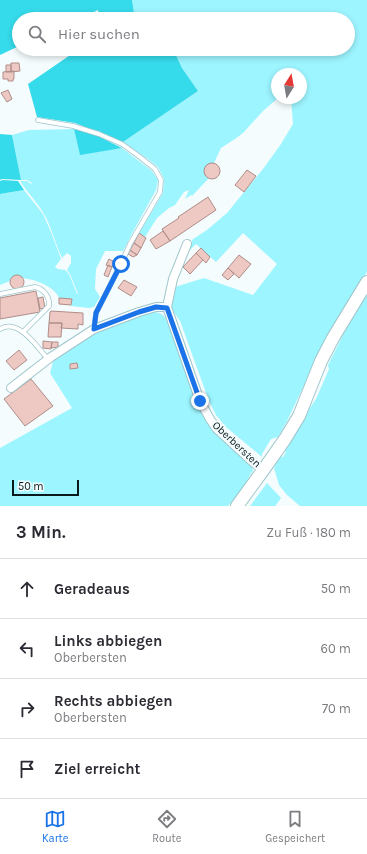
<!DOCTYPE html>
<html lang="de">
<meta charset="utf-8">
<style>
body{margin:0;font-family:Karla,sans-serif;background:#f2f2f3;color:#2b2b33}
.compass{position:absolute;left:271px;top:68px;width:36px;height:36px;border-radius:50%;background:#fff;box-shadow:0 2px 6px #0003;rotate:11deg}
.scale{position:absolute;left:12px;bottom:10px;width:67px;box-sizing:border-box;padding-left:4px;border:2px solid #09191b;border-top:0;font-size:11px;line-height:14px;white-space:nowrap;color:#09191b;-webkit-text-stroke:3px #f4fcfd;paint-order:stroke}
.stop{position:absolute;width:12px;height:12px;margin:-9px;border:3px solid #1a73e8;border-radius:50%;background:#fff}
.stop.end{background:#1a73e8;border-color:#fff;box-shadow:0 1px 4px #0008}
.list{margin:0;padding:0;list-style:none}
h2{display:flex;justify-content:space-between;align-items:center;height:52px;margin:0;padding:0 16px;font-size:17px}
h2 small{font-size:13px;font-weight:400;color:#7c7c81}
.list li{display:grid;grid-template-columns:26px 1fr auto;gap:12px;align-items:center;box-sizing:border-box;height:60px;padding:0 16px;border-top:1px solid #e1e1e2}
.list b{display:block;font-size:15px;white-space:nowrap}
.list p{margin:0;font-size:13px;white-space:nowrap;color:#7c7c81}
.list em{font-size:13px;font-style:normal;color:#7c7c81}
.icon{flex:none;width:22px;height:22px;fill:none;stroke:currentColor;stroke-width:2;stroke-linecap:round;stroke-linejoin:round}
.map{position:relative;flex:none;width:367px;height:506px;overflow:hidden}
.search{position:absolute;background:#fff;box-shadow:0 2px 6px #0003;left:12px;right:12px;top:12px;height:44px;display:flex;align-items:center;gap:10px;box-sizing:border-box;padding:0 14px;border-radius:22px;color:#7c7c81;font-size:15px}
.sheet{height:292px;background:#fff}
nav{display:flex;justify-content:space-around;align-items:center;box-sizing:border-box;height:56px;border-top:1px solid #e1e1e2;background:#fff;font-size:11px;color:#7c7c81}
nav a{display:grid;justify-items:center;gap:2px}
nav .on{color:#1a73e8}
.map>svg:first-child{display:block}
.green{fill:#9df5ff}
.forest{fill:#36dbeb}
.building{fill:#eec9c4;stroke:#af8d89}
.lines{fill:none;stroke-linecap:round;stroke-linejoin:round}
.lane-casing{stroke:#9fc6cb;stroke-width:5.5}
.street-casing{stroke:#9fc6cb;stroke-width:10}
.secondary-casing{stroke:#9fc6cb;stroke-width:14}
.lane{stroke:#fff;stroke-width:4}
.street{stroke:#fff;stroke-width:8}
.secondary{stroke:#fff;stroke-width:12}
.route{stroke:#1a73e8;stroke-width:5}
.labels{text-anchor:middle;stroke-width:4;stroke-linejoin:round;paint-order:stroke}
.street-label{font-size:11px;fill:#09191b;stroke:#f4fcfd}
</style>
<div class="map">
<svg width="367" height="506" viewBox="0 0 367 506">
<rect width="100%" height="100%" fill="#f4fcfd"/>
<path class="green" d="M132 0H367V272L327 337 287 421 278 437 271 439 262 454V457L226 427 216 415 209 401 180 321 171 308 175 287 204 278 253 295 277 264 243 233 216 262 196 244 186 254 189 246 193 239 207 230 227 213 263 169 281 144 293 124 291 98H301V74H277V98H278L263 111 243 133 235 139 221 148 214 163 209 164 205 167V173L209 178 192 196 191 195 185 199 189 190 184 192 175 205 169 208 157 218 145 237 139 233 163 193 164 179 158 167 148 159 123 142 198 91 182 68 173 49H348V19H135Z
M74 129 80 154 122 148 152 171 158 180 156 190 134 230 123 251H105L96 269 95 289 100 297 94 307 89 308 71 306 72 299 59 298C56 289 41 282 33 280 30 279 26 279 23 278 20 277 21 275 17 276 13 276 12 278 10 281L0 285V194L24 190 43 214 51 232 61 259 55 267 58 269 65 270 69 274 77 294H78L70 274 67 270 71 263V256L67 253 62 258C55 243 52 228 44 214 38 203 27 192 20 181H27L31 184 32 183 27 180H21L12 135 29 130Z
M367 292V506H300L287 495 279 485 274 468 280 456 283 457 286 452 284 450 303 418 316 399 329 369 328 365 345 331Z
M152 312C160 312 164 314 167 321L198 406 207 422 218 435 252 467 253 471C249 475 248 480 245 485 240 493 234 499 228 506H0V448L72 408 50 373 54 358 94 334 113 325Z
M267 483 281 498 276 505V506H250Z"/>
<path class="forest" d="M0 0H132L135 19H99L98 10 79 19H19V46L0 55Z
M79 49H173L182 68 198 91 123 142 75 123 37 117 28 84Z
M74 129 98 136 122 148 80 155Z
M0 134 12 135 21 180 2 179 0 180Z
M3 180 18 181 24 190 0 194V181Z"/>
<path class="building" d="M11 63H19L20 71 11 72Z
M6 65H11V72H6Z
M14 71V79H13V81H8V79H3V72Z
M8 90 12 99 7 102 1 93Z
M204 171a8 8 0 1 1 16 0a8 8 0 1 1-16 0Z
M247 170 256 176 244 192 235 185Z
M208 197 216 210 170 241 162 229 179 218 178 217Z
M163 231 170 241 156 249 150 240Z
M139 233 146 238 141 248 134 243Z
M134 243 141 248 137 255 130 250Z
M201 248 210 257 206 263 196 253Z
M130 250 137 255 133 257 128 254Z
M196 253 203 260 190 274 183 267Z
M239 255 251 264 239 278 228 268Z
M109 259 115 262 112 267 106 265Z
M108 265 112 267 108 277 104 275Z
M228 268 234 274 228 280 222 275Z
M10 282a7 7 0 1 1 14 0a7 7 0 1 1-14 0Z
M124 280 137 287 131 296 118 288Z
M36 291 40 312 0 319V298Z
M43 297 45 308 40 309 38 298Z
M59 298 72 299 71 305 59 304Z
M51 311 83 313V325L78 324V329L61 328 62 323H49L50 312Z
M49 323H62L61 337H48Z
M43 341 52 342 51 349 43 348Z
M52 342H58V347L51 348Z
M19 350 27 360 14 370 6 361Z
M77 363 78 368 70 369V364Z
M31 379 53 406 25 426 4 399Z"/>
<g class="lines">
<defs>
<path id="lane" d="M38 120 73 126 99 134 122 144 140 157 155 169 161 180 160 192 130 244 121 264 96 313 94 329
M0 294 35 287C44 289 50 297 49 306L23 332
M0 329C19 318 37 347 48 359"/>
<path id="street" d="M187 244 173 279 167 307 200 401 210 419 216 428 255 464 264 469
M11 388 51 357 94 329 139 312 156 307H167"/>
<path id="secondary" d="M237 506 264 469 285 439 299 416 321 361 333 338 367 282"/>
</defs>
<use href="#lane" class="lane-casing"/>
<use href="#street" class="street-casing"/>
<use href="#secondary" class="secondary-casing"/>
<use href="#lane" class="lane"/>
<use href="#street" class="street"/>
<use href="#secondary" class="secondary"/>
</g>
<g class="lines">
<path class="route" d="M121 264 96 313 94 329 139 312 156 307 167 308 200 401"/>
</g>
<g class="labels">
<g class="street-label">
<text transform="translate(237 444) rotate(43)" y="4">Oberbersten</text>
</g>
</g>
</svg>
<svg class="compass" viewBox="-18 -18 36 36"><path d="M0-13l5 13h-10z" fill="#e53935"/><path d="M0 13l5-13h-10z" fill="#7c7c81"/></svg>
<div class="scale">50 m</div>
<div class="stop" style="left:121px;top:264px"></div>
<div class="stop end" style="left:200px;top:401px"></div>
<div class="search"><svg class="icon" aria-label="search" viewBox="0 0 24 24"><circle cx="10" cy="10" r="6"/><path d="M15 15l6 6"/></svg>Hier suchen</div>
</div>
<section class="sheet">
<h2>3 Min.<small>Zu Fuß · 180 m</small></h2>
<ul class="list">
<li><svg class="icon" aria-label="ahead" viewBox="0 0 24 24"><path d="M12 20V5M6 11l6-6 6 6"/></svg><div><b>Geradeaus</b></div><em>50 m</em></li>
<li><svg class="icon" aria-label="left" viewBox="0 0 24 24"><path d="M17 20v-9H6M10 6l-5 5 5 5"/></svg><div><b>Links abbiegen</b><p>Oberbersten</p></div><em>60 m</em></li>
<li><svg class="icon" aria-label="right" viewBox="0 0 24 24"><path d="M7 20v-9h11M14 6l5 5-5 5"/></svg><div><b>Rechts abbiegen</b><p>Oberbersten</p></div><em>70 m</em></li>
<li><svg class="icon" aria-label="arrive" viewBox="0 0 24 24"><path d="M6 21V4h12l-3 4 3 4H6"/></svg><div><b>Ziel erreicht</b></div></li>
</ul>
</section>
<nav>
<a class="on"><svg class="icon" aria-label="map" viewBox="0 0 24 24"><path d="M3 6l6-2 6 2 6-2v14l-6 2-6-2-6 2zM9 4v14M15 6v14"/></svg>Karte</a>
<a><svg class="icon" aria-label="directions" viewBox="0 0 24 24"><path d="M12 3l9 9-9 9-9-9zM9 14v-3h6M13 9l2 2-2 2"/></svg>Route</a>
<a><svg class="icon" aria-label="saved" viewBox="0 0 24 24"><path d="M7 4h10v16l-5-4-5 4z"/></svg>Gespeichert</a>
</nav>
